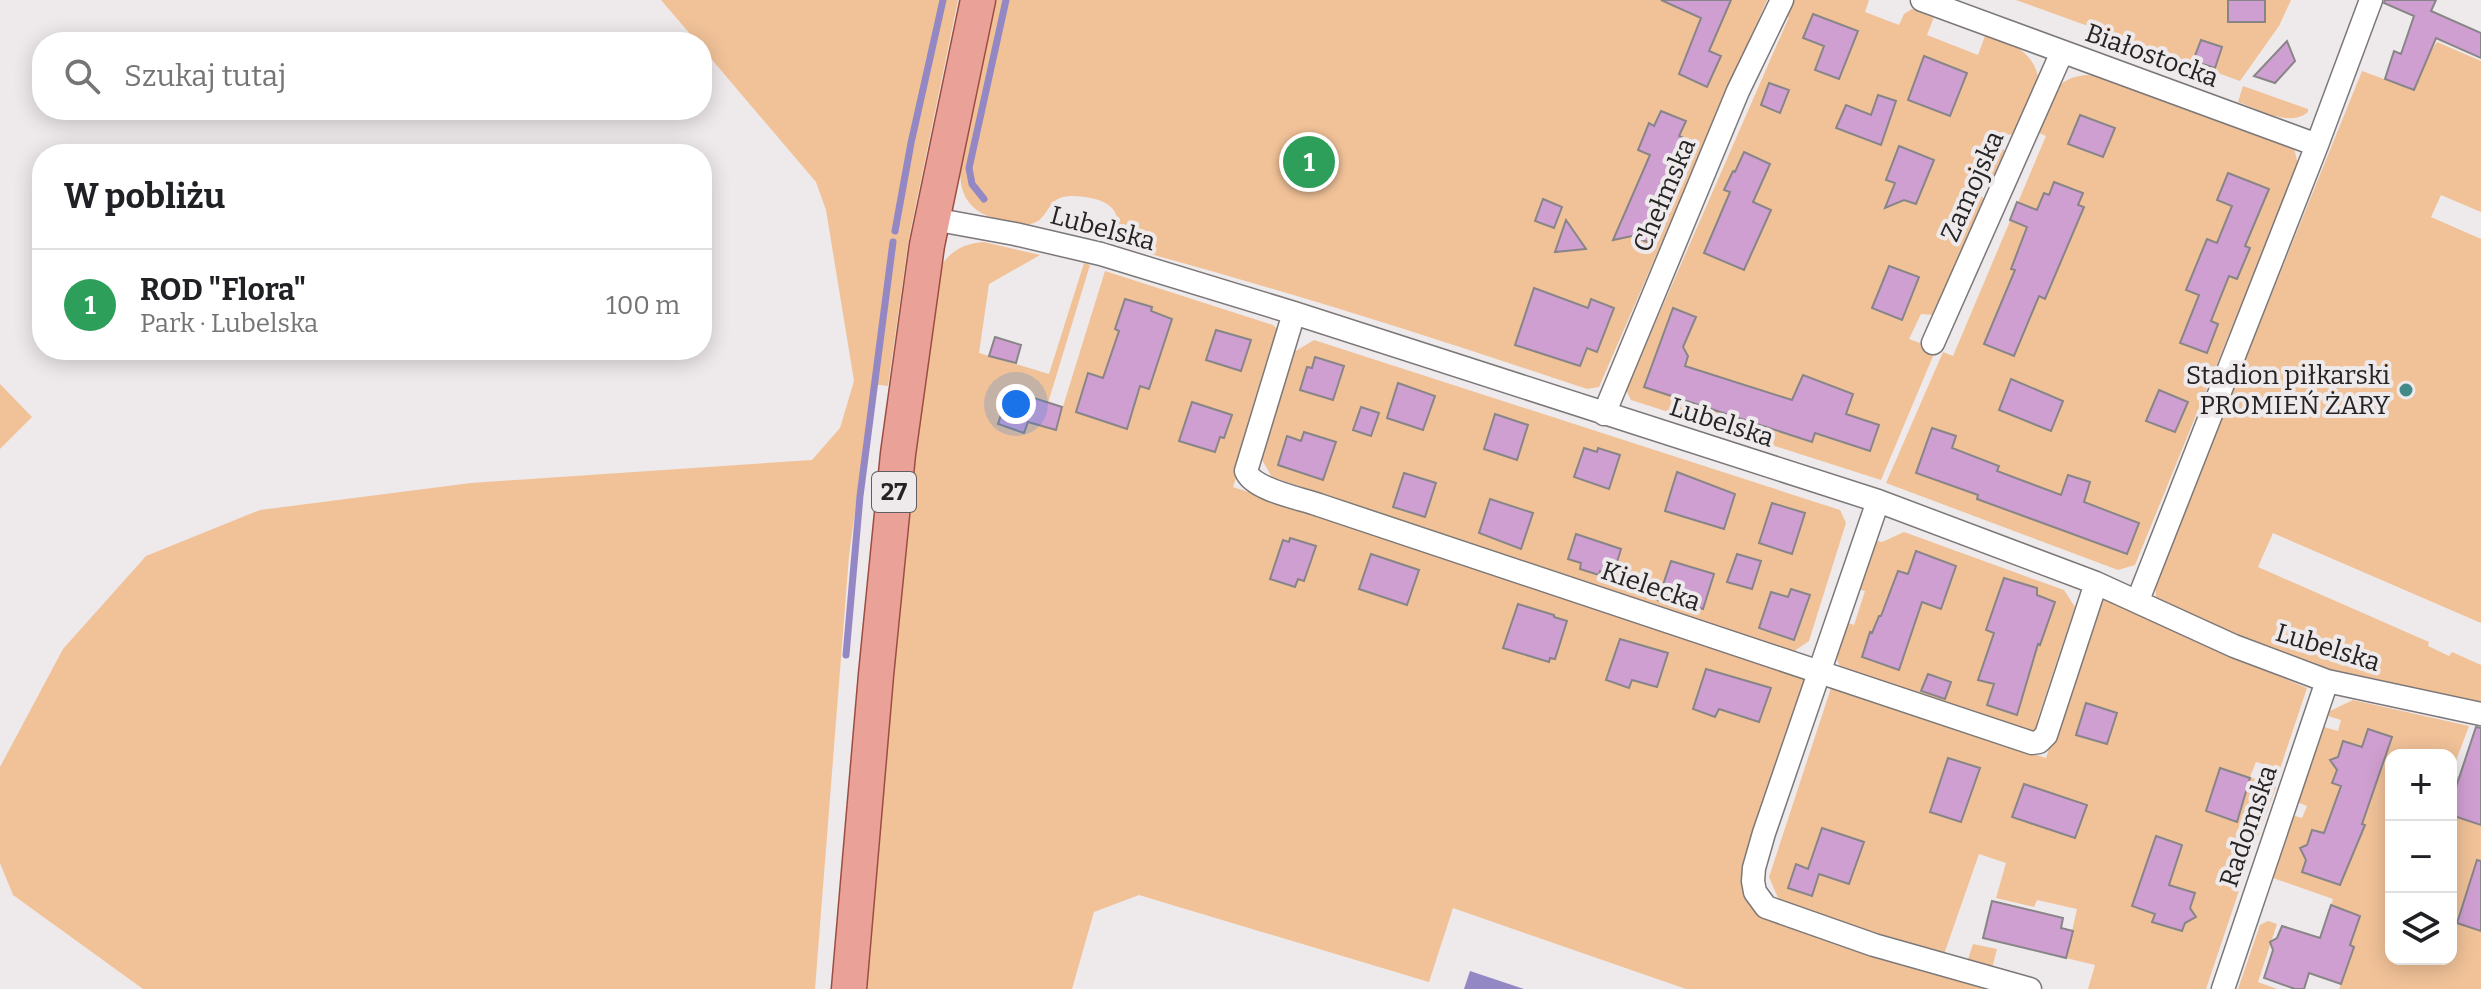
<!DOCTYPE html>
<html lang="pl">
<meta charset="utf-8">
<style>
body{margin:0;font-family:Bitter,serif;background:#f2f2f2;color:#202124}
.controls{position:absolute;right:24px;bottom:24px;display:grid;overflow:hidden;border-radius:16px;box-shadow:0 4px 20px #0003}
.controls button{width:72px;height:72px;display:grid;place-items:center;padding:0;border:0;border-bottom:2px solid #e0e0e0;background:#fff;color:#202124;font:40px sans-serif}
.you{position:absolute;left:1016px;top:404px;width:28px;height:28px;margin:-20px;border:6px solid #fff;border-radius:50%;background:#1a73e8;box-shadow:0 0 0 12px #1a73e833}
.badge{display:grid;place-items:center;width:52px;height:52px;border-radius:50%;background:#428a8a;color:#fff;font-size:26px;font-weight:700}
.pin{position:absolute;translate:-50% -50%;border:4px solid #fff;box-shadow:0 2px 8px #0006}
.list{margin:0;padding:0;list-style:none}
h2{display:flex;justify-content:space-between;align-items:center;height:104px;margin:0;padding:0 32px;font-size:34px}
h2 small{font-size:26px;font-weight:400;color:#757577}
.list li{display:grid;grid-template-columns:52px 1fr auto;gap:24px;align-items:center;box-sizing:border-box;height:112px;padding:0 32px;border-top:2px solid #e0e0e0}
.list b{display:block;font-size:30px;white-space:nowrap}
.list p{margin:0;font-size:26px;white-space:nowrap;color:#757577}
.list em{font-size:26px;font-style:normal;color:#757577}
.icon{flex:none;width:44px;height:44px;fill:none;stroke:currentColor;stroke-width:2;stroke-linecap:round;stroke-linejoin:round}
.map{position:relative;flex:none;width:2481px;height:989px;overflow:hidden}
.search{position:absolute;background:#fff;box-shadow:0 4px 20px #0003;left:32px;top:32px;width:680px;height:88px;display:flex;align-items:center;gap:20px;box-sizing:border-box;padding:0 28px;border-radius:32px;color:#757577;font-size:30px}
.panel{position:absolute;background:#fff;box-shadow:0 4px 20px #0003;left:32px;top:144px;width:680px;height:216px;border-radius:32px}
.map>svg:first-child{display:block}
.green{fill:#f1c298}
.water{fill:#9488c4}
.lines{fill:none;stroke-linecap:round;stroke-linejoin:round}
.stream{stroke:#9488c4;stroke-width:7}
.building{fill:#d09fd1;stroke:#888588;stroke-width:2}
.street-casing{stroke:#7c7879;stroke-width:25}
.primary-casing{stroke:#9c4d41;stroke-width:37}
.street{stroke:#fff;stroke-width:22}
.primary{stroke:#eaa197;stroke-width:34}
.poi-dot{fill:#428a8a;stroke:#eee9eb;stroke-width:3}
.labels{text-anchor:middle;stroke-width:8;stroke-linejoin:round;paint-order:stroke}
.shield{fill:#eee9eb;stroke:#615e5f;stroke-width:2}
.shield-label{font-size:24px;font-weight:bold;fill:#252323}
.street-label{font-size:26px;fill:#252323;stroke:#eee9eb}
.poi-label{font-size:26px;fill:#252323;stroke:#eee9eb;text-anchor:end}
</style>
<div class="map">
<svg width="2481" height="989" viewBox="0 0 2481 989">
<rect width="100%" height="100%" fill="#eee9eb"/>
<path class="green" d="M661 0H958L909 238 888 386 872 384 849 556 815 989H143L13 895 0 863V767L63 649 146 556 260 510 471 483 812 460 840 428 854 381 826 210 816 182 702 48V42H697Z
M995 0H1767L1599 387 1587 389C1432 337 1275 287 1117 245 1121 216 1118 202 1085 197 1077 196 1068 195 1060 198 1048 203 1046 219 1034 223 1023 227 1013 223 1003 221 966 212 957 193 961 157Z
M1790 0H1869L1865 12 1899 25 1904 14 1912 9 1934 17 1927 35 1978 55 1986 33C2011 44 2034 50 2039 81L2015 134 2005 135 2000 146 2007 153 1994 180H1984L1978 193 1986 201 1933 315 1921 314 1909 339 1936 349 1881 480 1631 400 1626 390 1789 17 1783 15Z
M2016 0H2291L2279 26 2240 81Z
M2437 42 2481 61V212L2441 195 2431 217 2481 239V623L2273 533 2258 567 2429 642 2428 646 2449 656 2452 652 2481 665V705L2345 676 2243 639 2156 597 2155 582 2362 71 2414 90 2429 54Z
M2091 75 2294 148 2298 165 2135 565 2118 570 1886 483 1943 352 1953 356 2046 136 2037 132C2049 102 2052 75 2091 75Z
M2243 86 2308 109V112C2289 128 2258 109 2238 102Z
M984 242 1040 255 989 284 979 353 1049 374 1084 263 1090 265 1041 426 1056 429 1105 271 1273 325 1282 333 1233 487 1811 681 1747 871 1771 917 1986 989H1686L1453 908 1429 982 1139 895 1094 912 1072 989H863L909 462 935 275C947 254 959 244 984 242Z
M1314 340 1840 510 1846 523 1809 641 1793 652 1272 477 1262 460 1294 352Z
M0 384 32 417 0 449Z
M1904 532 2064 590 2075 607 2037 721 2042 723 2036 730 2028 733 1943 705V701L1921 694 1919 698 1842 670 1835 656 1845 622 1854 625 1865 591 1857 589 1874 540 1882 542Z
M2099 595 2209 647 2307 688 2280 769 2256 762 2250 777 2276 787 2252 852 2206 989H2088L2095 965 2066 958 2077 909 2037 900 2034 907 1996 898 2006 863 1979 854 1943 957 1781 905 1769 877 1831 688 2046 758Z
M2353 700 2469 726 2451 774 2459 777 2451 802V755H2391V959H2451V815L2481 825V895L2480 897 2466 893 2457 922 2481 931V989H2339L2354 948 2350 945 2360 916 2331 905 2333 899 2270 877 2292 815 2302 818 2307 806 2297 802 2324 727 2338 731 2341 720 2328 716 2330 711Z
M2268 921 2277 924 2258 982 2277 989H2238L2260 925Z
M1973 944 1997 949 1992 968 1967 962Z"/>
<path class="water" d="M1470 971 1524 989H1464Z"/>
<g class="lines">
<path class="stream" d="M984 199 972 184 969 168 1006 0
M895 231 911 143 943 0
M846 655 860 496 893 242"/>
</g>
<path class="building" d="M1661 0H1731L1709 51 1721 56 1707 87 1679 74 1701 18Z
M2228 0H2265V22H2228Z
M2385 0H2436L2431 11 2481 33V58L2436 38 2414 90 2385 79 2394 51 2401 54 2414 16 2384 3Z
M1813 14 1858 31 1839 79 1815 70 1824 46 1803 38Z
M2201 40 2222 47 2215 68 2193 61Z
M2287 41 2295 61 2275 83 2254 76Z
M1924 56 1967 73 1950 116 1908 100Z
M1769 83 1789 90 1780 113 1761 105Z
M1878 95 1896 101 1881 145 1836 128 1846 105 1871 115Z
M1661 111 1686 121 1679 136 1686 139 1662 200 1665 201 1647 242 1632 236 1613 240 1650 155 1638 150 1649 123 1654 126Z
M2080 115 2115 128 2103 157 2068 144Z
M1899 146 1934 160 1916 204 1904 200 1885 208 1895 183 1886 180Z
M1744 152 1770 164 1753 202 1771 210 1744 270 1704 253 1730 192 1724 190 1733 171 1735 172Z
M2228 173 2269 189 2245 246 2250 248 2237 279 2229 276 2211 321 2218 324 2207 353 2180 343 2199 295 2186 290 2207 239 2217 243 2232 206 2217 200Z
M2054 182 2083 193 2078 205 2084 207 2045 299 2039 296 2014 356 1984 344 2015 270 2011 269 2027 227 2010 220 2017 202 2037 210 2044 193 2049 195Z
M1543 199 1562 207 1554 228 1535 221Z
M1566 220 1586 249 1555 252Z
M1889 266 1919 277 1902 320 1872 308Z
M1534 288 1588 308 1591 299 1614 308 1597 352 1587 348 1580 366 1515 345Z
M1125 299 1152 307 1151 311 1172 319 1149 389 1140 386 1127 429 1076 412 1088 373 1103 378 1119 331 1115 329Z
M1673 308 1696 317 1683 347 1688 356 1685 366 1792 400 1803 375 1853 394 1846 414 1879 425 1870 451 1815 433 1812 442 1644 387Z
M1216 330 1251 340 1241 371 1206 360Z
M995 337 1021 345 1016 363 989 356Z
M1315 357 1344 366 1333 400 1300 390 1307 367 1312 368Z
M2011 379 2063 401 2051 431 1999 410Z
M1398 383 1435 396 1423 430 1387 418Z
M1009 390 1062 407 1056 430 1028 422 1024 433 998 424Z
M2159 390 2188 402 2175 432 2146 421Z
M1192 402 1232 415 1224 438 1220 437 1215 452 1179 441Z
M1361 407 1379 413 1371 436 1353 430Z
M1495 414 1528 425 1517 460 1484 449Z
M1932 428 1956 436 1952 448 1999 466 1997 471 2061 495 2068 475 2090 482 2084 502 2139 523 2127 554 1977 499 1978 495 1916 473Z
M1304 432 1336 442 1323 480 1278 465 1287 436 1301 441Z
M1584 448 1597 452 1598 448 1620 455 1609 489 1574 477Z
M1677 472 1735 494 1724 529 1665 511Z
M1404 473 1436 483 1425 517 1393 507Z
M1490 499 1533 513 1521 549 1479 533Z
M1772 503 1805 513 1792 554 1759 543Z
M1576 534 1621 549 1613 575 1600 571 1599 575 1580 569 1581 563 1568 559Z
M1290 538 1316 546 1304 581 1298 579 1295 587 1270 579 1283 540 1289 542Z
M1916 551 1956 566 1941 609 1922 602 1899 670 1862 657 1870 632 1872 633 1879 616H1881L1898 571 1908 574Z
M1371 554 1419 570 1407 605 1359 589Z
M1737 554 1761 561 1752 589 1727 582Z
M1671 561 1714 574 1703 609 1680 602 1679 606 1658 600Z
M2004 578 2037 588V595L2055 602 2040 645 2038 644 2017 715 1987 705 1994 684 1978 680 1994 633 1986 630Z
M1791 589 1810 595 1794 640 1759 628 1771 592 1788 597Z
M1518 604 1554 615V617L1567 621 1555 659 1550 658 1549 662 1503 648Z
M1620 639 1668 653 1657 687 1632 680 1629 688 1606 680Z
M1706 669 1771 688 1759 722 1719 709 1715 717 1693 709Z
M1928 674 1951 682 1945 699 1921 691Z
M2086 703 2117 713 2107 744 2076 735Z
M2476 727 2481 728V825L2451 815V802Z
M2368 729 2392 737 2362 824 2365 825 2340 885 2302 872 2306 860 2300 848 2307 845 2312 830 2324 833 2341 786 2332 783 2337 770 2330 760 2338 757 2343 741 2362 747Z
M1948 758 1980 768 1961 822 1930 812Z
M2220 768 2250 778 2237 822 2206 811Z
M2024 784 2087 805 2075 838 2012 817Z
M1822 828 1864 842 1849 884 1819 874 1812 896 1788 888 1796 864 1808 869Z
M2156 836 2182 845 2169 885 2195 893 2190 908 2196 917 2185 923 2182 931 2152 922 2155 914 2132 906Z
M2477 860 2481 861V931L2457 923Z
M1992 901 2063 918 2061 928 2073 931 2066 958 1983 938Z
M2331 905 2360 916 2350 945 2354 947 2341 984 2309 973 2304 989H2295L2264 978 2273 950 2270 942 2277 938 2282 926 2320 938Z"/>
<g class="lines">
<defs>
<path id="street" d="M1922 0 2317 145
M933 219 1015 234 1101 254 1294 313 1878 501 2096 583 2234 646 2327 681 2481 714
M1294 313 1246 471C1253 490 1300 498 1319 505L2032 743 2039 742 2046 735 2096 583
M1933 343 2062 52
M1604 414 1738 91 1782 0
M1878 501 1764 833 1754 868 1753 881 1755 892 1766 907 1874 945 2030 989
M2138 600 2317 145 2371 0
M2223 989 2327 681"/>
<path id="primary" d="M849 989 876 675 898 454 927 245 978 0"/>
</defs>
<use href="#street" class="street-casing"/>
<use href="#primary" class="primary-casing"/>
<use href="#street" class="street"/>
<use href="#primary" class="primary"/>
</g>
<circle class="poi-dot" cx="2406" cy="390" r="8"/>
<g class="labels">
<rect class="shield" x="872" y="472" width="44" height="40" rx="6"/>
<g class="shield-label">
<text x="894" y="500">27</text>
</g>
<g class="street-label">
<text transform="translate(2152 55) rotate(20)" y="9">Białostocka</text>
<text transform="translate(1972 186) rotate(-66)" y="9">Zamojska</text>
<text transform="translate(1664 195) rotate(-67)" y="9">Chełmska</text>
<text transform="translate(1103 228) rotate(15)" y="9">Lubelska</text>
<text transform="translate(1722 422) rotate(18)" y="9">Lubelska</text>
<text transform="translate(1651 586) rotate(19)" y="9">Kielecka</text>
<text transform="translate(2328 647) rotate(17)" y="9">Lubelska</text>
<text transform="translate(2248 826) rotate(-71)" y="9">Radomska</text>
</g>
<g class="poi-label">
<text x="2390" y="384">Stadion piłkarski<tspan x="2390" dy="30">PROMIEŃ ŻARY</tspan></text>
</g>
</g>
</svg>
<div class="controls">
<button>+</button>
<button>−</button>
<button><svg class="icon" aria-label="layers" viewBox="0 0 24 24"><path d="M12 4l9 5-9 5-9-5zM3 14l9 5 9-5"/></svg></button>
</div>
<div class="you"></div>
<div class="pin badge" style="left:1309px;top:162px;background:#2e9e5b">1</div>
<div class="search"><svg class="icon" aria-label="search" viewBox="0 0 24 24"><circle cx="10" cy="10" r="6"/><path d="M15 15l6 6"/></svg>Szukaj tutaj</div>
<section class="panel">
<h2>W pobliżu<small></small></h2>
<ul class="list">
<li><span class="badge" style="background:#2e9e5b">1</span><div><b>ROD &quot;Flora&quot;</b><p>Park · Lubelska</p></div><em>100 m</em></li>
</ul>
</section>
</div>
